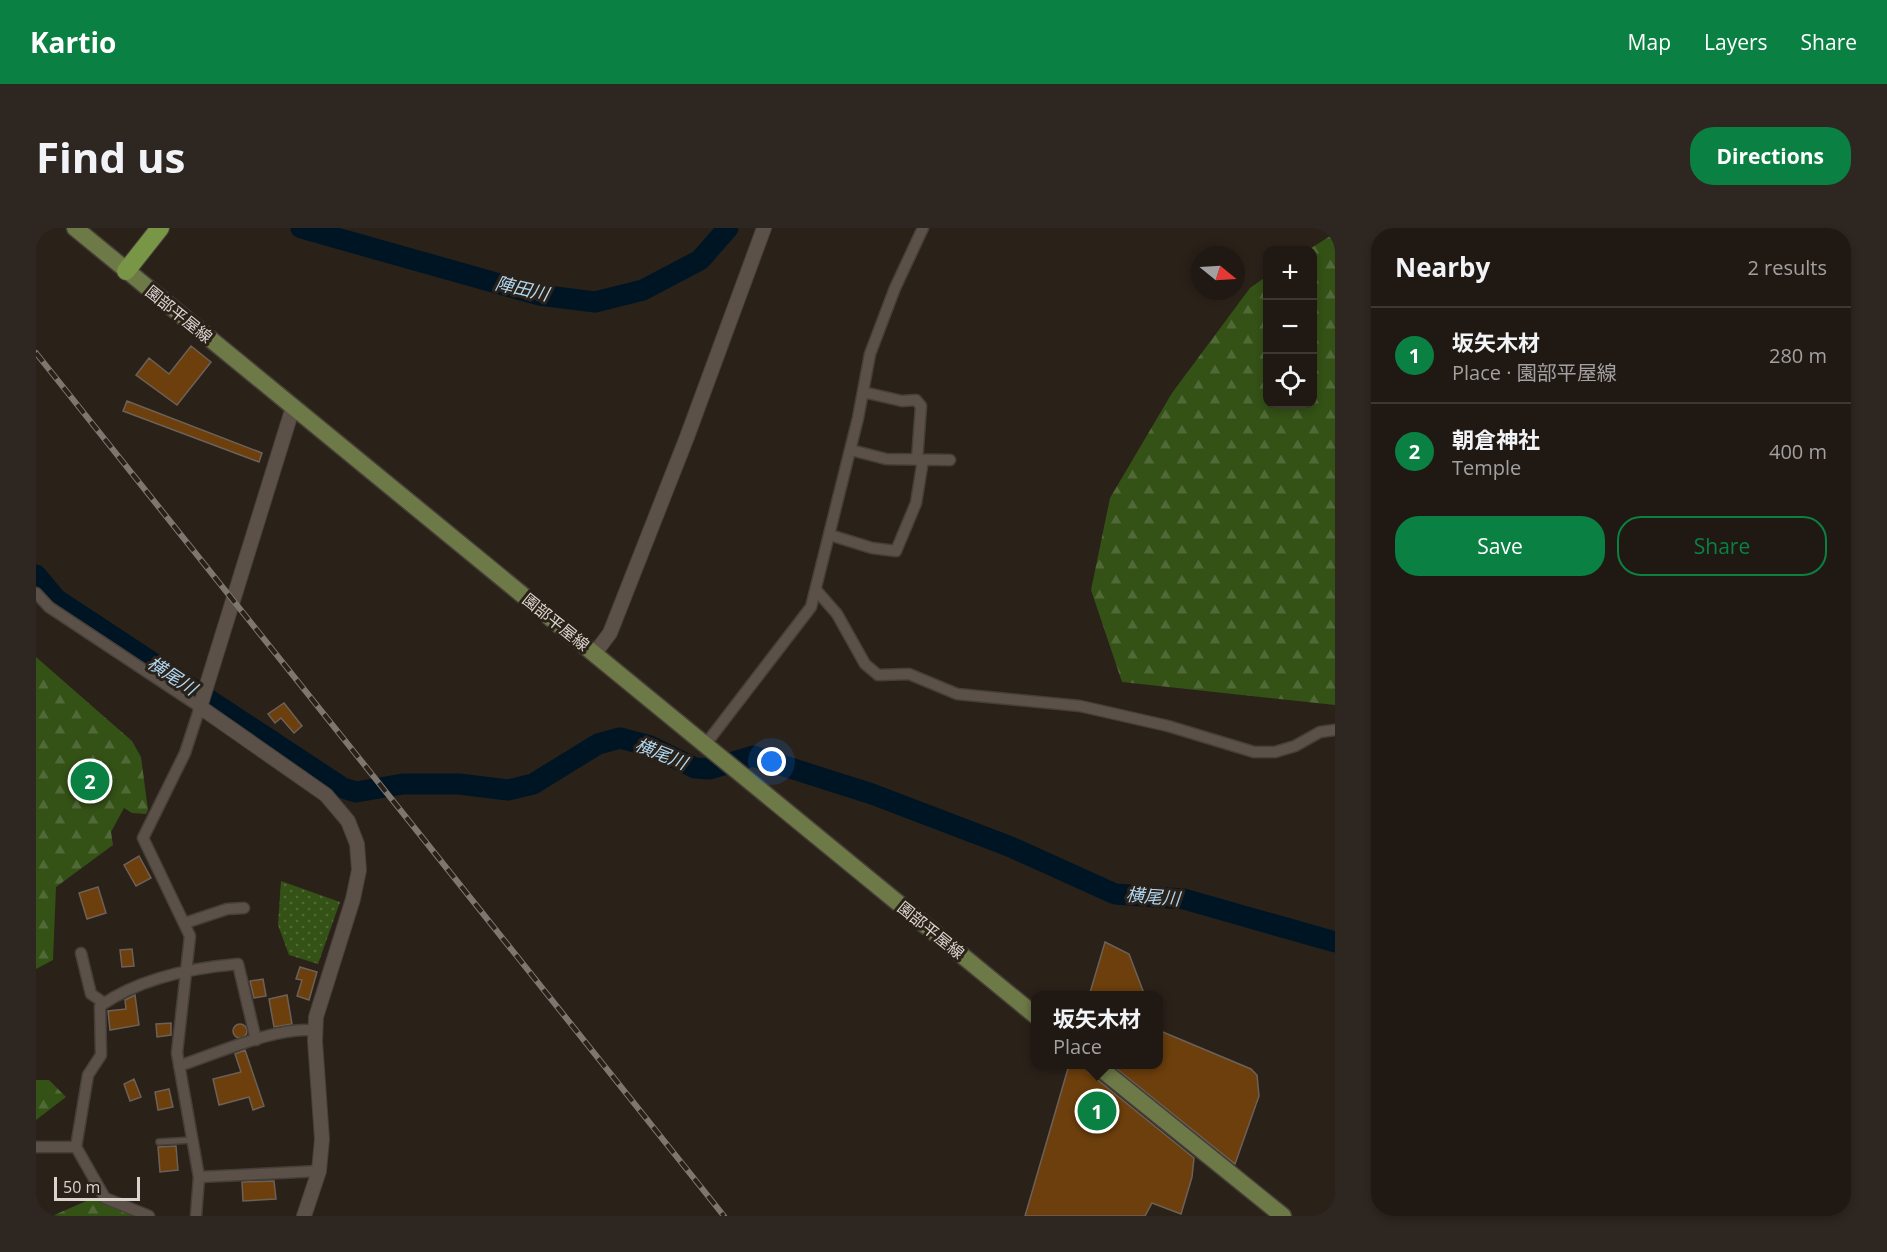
<!DOCTYPE html>
<meta charset="utf-8">
<style>
body{margin:0;font-family:"Open Sans","Noto Sans JP",sans-serif;background:#2d2621;color:#f1f3f6}
.controls{position:absolute;right:18px;top:18px;display:grid;overflow:hidden;border-radius:12px;box-shadow:0 3px 9px #0003}
.controls button{width:54px;height:54px;display:grid;place-items:center;padding:0;border:0;border-bottom:2px solid #3d3833;background:#201913;color:#f1f3f6;font:30px sans-serif}
.compass{position:absolute;left:1155px;top:18px;width:54px;height:54px;border-radius:50%;background:#201913;box-shadow:0 3px 9px #0003;rotate:108deg}
.scale{position:absolute;left:18px;bottom:15px;width:86px;box-sizing:border-box;padding-left:6px;border:3px solid #dad4ce;border-top:0;font-size:16px;line-height:21px;white-space:nowrap;color:#dad4ce;-webkit-text-stroke:4px #2a2119;paint-order:stroke}
.you{position:absolute;left:736px;top:534px;width:21px;height:21px;margin:-15px;border:4px solid #fff;border-radius:50%;background:#1a73e8;box-shadow:0 0 0 9px #1a73e833}
.badge{display:grid;place-items:center;width:39px;height:39px;border-radius:50%;background:#0b8043;color:#fff;font-size:20px;font-weight:700}
.pin{position:absolute;translate:-50% -50%;border:3px solid #fff;box-shadow:0 2px 6px #0006}
.popup{position:absolute;left:995px;top:763px;width:132px;height:78px;box-sizing:border-box;display:grid;place-content:center;border-radius:12px;background:#201913;filter:drop-shadow(0 2px 4px #0005);font-size:20px;white-space:nowrap;color:#a2a0a0}
.popup b{font-size:22px;color:#f1f3f6}
.popup::after{content:'';position:absolute;left:50%;top:100%;margin-left:-12px;border:12px solid transparent;border-top-color:#201913}
.list{margin:0;padding:0;list-style:none}
h2{display:flex;justify-content:space-between;align-items:center;height:78px;margin:0;padding:0 24px;font-size:26px}
h2 small{font-size:20px;font-weight:400;color:#a2a0a0}
.list li{display:grid;grid-template-columns:39px 1fr auto;gap:18px;align-items:center;box-sizing:border-box;height:96px;padding:0 24px;border-top:2px solid #3d3833}
.list b{display:block;font-size:22px;white-space:nowrap}
.list p{margin:0;font-size:20px;white-space:nowrap;color:#a2a0a0}
.list em{font-size:20px;font-style:normal;color:#a2a0a0}
.actions{display:flex;gap:12px;padding:18px 24px}
.actions a{flex:1;padding:14px 0;border:2px solid #0b8043;border-radius:24px;text-align:center;font-size:21px;color:#0b8043}
.actions .main{background:#0b8043;color:#fff}
.icon{flex:none;width:33px;height:33px;fill:none;stroke:currentColor;stroke-width:2;stroke-linecap:round;stroke-linejoin:round}
.map{position:relative;flex:none;width:1299px;height:988px;overflow:hidden;border-radius:24px}
header{display:flex;align-items:center;gap:36px;box-sizing:border-box;height:84px;padding:0 30px;background:#0b8043;color:#fff}
header strong{font-size:28px}
nav{display:flex;gap:33px;margin-inline-start:auto;font-size:21px}
.intro{display:flex;align-items:center;justify-content:space-between;box-sizing:border-box;height:144px;padding:0 36px}
h1{margin:0;font-size:42px}
.button{padding:15px 27px;border-radius:24px;background:#0b8043;color:#fff;font-size:21px;font-weight:700}
main{display:flex;gap:36px;padding:0 36px}
aside{flex:1;background:#201913;border-radius:24px;box-shadow:0 3px 9px #0003}
.map>svg:first-child{display:block}
.forest{fill:url(#forest-firs)}
.park{fill:url(#park-dots)}
.lines{fill:none;stroke-linecap:round;stroke-linejoin:round}
.river{stroke:#001524;stroke-width:21}
.building{fill:#6d3f0c;stroke:#6c6158;stroke-width:1.5}
.service-casing{stroke:#463f39;stroke-width:8}
.minor-casing{stroke:#463f39;stroke-width:13}
.tertiary-casing{stroke:#463f39;stroke-width:16}
.primary-casing{stroke:#463f39;stroke-width:19}
.motorway-casing{stroke:#463f39;stroke-width:20}
.service{stroke:#5c5149;stroke-width:5}
.minor{stroke:#5c5149;stroke-width:10}
.tertiary{stroke:#5c5149;stroke-width:14}
.primary{stroke:#6d7a47;stroke-width:16}
.motorway{stroke:#789645;stroke-width:18}
.rail-casing{stroke:#7e7770;stroke-width:6}
.rail{stroke:#2a2119;stroke-width:4;stroke-dasharray:11;stroke-linecap:butt}
.labels{text-anchor:middle;stroke-width:6;stroke-linejoin:round;paint-order:stroke}
.street-label{font-size:16px;fill:#dad4ce;stroke:#2a2119}
.water-label{font-size:18px;font-style:italic;fill:#aed6f1;stroke:#2a2119}
</style>
<header>
<strong>Kartio</strong>
<nav><a>Map</a><a>Layers</a><a>Share</a></nav>
</header>
<div class="intro"><h1>Find us</h1><a class="button">Directions</a></div>
<main>
<div class="map">
<svg width="1299" height="988" viewBox="0 0 1299 988">
<defs>
<pattern id="forest-firs" width="22" height="20" patternUnits="userSpaceOnUse" patternTransform="scale(1.5)"><rect width="22" height="20" fill="#345116"/><path d="M5 1l3.5 6h-7zM16 11l3.5 6h-7z" fill="#516937"/></pattern>
<pattern id="park-dots" width="8" height="8" patternUnits="userSpaceOnUse" patternTransform="scale(1.5)"><rect width="8" height="8" fill="#345116"/><path d="M2 2h.1M6 6h.1" fill="none" stroke="#516937" stroke-width="1.8" stroke-linecap="round"/></pattern>
</defs>
<rect width="100%" height="100%" fill="#2a2119"/>
<path class="forest" d="M1299 5V477L1086 454 1055 362 1074 270 1136 165 1214 60 1231 48 1232 176H1276V22H1272Z
M0 429 96 513 105 529 112 582 110 586 96 585 88 580 75 604 77 617 20 659 17 732 0 741Z
M0 852H13L30 869 0 892Z
M57 970 99 988H16Z"/>
<path class="park" d="M245 653 304 674 282 736 253 727 242 697Z"/>
<g class="lines">
<path class="river" d="M265 0 503 67 559 74 607 62 664 32 692 0
M0 347 20 371 307 560 320 564 367 556H423L472 562 497 556 562 516 584 510 614 518 659 540 674 541 717 528 836 566 975 619 1079 666 1148 671 1299 714"/>
</g>
<path class="building" d="M155 118 175 134 141 177 100 147 113 130 133 146Z
M91 173 226 225 223 234 87 183Z
M248 475 266 498 258 505 245 490 239 495 232 486Z
M65 533 67 542 49 546 48 537Z
M103 628 115 650 100 658 88 637Z
M62 659 70 685 51 691 43 665Z
M1069 714 1093 726 1109 768H1053Z
M96 721 98 738 86 739 84 722Z
M264 739 281 744 273 772 261 768 266 752 260 751Z
M227 751 230 768 218 770 214 753Z
M99 767 103 797 74 802 72 783 90 781 89 772Z
M251 767 256 796 238 799 233 771Z
M135 795V807L121 809 120 796Z
M197 803a7 7 0 1 1 14 0a7 7 0 1 1-14 0Z
M1122 802 1215 841 1221 847 1223 868 1199 936 1076 837H1122Z
M209 822 228 878 217 882 213 869 183 877 177 851 205 844 199 826Z
M1033 837H1049L1052 844 1158 930 1156 949 1145 986 1116 975 1109 988H989Z
M98 851 105 869 94 873 88 856Z
M133 861 137 879 122 882 119 864Z
M140 918 142 942 124 944 122 919Z
M238 953 240 971 207 973 206 954Z"/>
<g class="lines">
<defs>
<path id="service" d="M123 914 156 912"/>
<path id="minor" d="M827 164 866 173 880 172 885 178 881 232
M815 222 850 231 914 232
M794 307 836 320 860 323 880 275 887 232
M781 363 801 386 829 436 842 447 873 446 921 466 1044 478 1132 498 1218 524H1239L1259 518 1284 504 1299 502
M0 365 13 379 164 479 149 525 107 610 154 708 141 825 163 949 160 988
M669 517 775 379 822 190 834 126 859 60 887 0
M149 695 191 681 208 680
M45 725 55 766 68 775
M143 838C176 827 247 796 279 803
M0 919H40
M163 949 283 943
M113 988 69 970 40 919 52 847 65 827 64 778C104 750 154 740 202 736L220 812"/>
<path id="tertiary" d="M257 179 164 479 290 567 312 593 321 616 323 642 317 671 280 789 279 813 286 911 283 943 268 988
M559 425 574 405 651 209 728 0"/>
<path id="primary" d="M39 0 1000 788
M1059 836 1247 988"/>
<path id="motorway" d="M90 43 124 0"/>
</defs>
<use href="#service" class="service-casing"/>
<use href="#minor" class="minor-casing"/>
<use href="#tertiary" class="tertiary-casing"/>
<use href="#primary" class="primary-casing"/>
<use href="#motorway" class="motorway-casing"/>
<use href="#service" class="service"/>
<use href="#minor" class="minor"/>
<use href="#tertiary" class="tertiary"/>
<use href="#primary" class="primary"/>
<use href="#motorway" class="motorway"/>
<defs>
<path id="rail" d="M0 125 688 988"/>
</defs>
<use href="#rail" class="rail-casing"/>
<use href="#rail" class="rail"/>
</g>
<g class="labels">
<g class="street-label">
<text transform="translate(143 86) rotate(39)" y="6">園部平屋線</text>
<text transform="translate(520 394) rotate(39)" y="6">園部平屋線</text>
<text transform="translate(895 702) rotate(39)" y="6">園部平屋線</text>
</g>
<g class="water-label">
<text transform="translate(486 61) rotate(13)" y="6">陣田川</text>
<text transform="translate(136 448) rotate(33)" y="6">横尾川</text>
<text transform="translate(625 526) rotate(22)" y="6">横尾川</text>
<text transform="translate(1117 669) rotate(5)" y="6">横尾川</text>
</g>
</g>
</svg>
<div class="controls">
<button>+</button>
<button>−</button>
<button><svg class="icon" aria-label="locate" viewBox="0 0 24 24"><circle cx="12" cy="12" r="6"/><path d="M12 2v4M12 18v4M2 12h4M18 12h4"/></svg></button>
</div>
<svg class="compass" viewBox="-18 -18 36 36"><path d="M0-13l5 13h-10z" fill="#e53935"/><path d="M0 13l5-13h-10z" fill="#a2a0a0"/></svg>
<div class="scale">50 m</div>
<div class="you"></div>
<div class="pin badge" style="left:1061px;top:883px">1</div>
<div class="popup"><b>坂矢木材</b>Place</div>
<div class="pin badge" style="left:54px;top:553px">2</div>
</div>
<aside>
<h2>Nearby<small>2 results</small></h2>
<ul class="list">
<li><span class="badge">1</span><div><b>坂矢木材</b><p>Place · 園部平屋線</p></div><em>280 m</em></li>
<li><span class="badge">2</span><div><b>朝倉神社</b><p>Temple</p></div><em>400 m</em></li>
</ul>
<div class="actions"><a class="main">Save</a><a>Share</a></div>
</aside>
</main>
